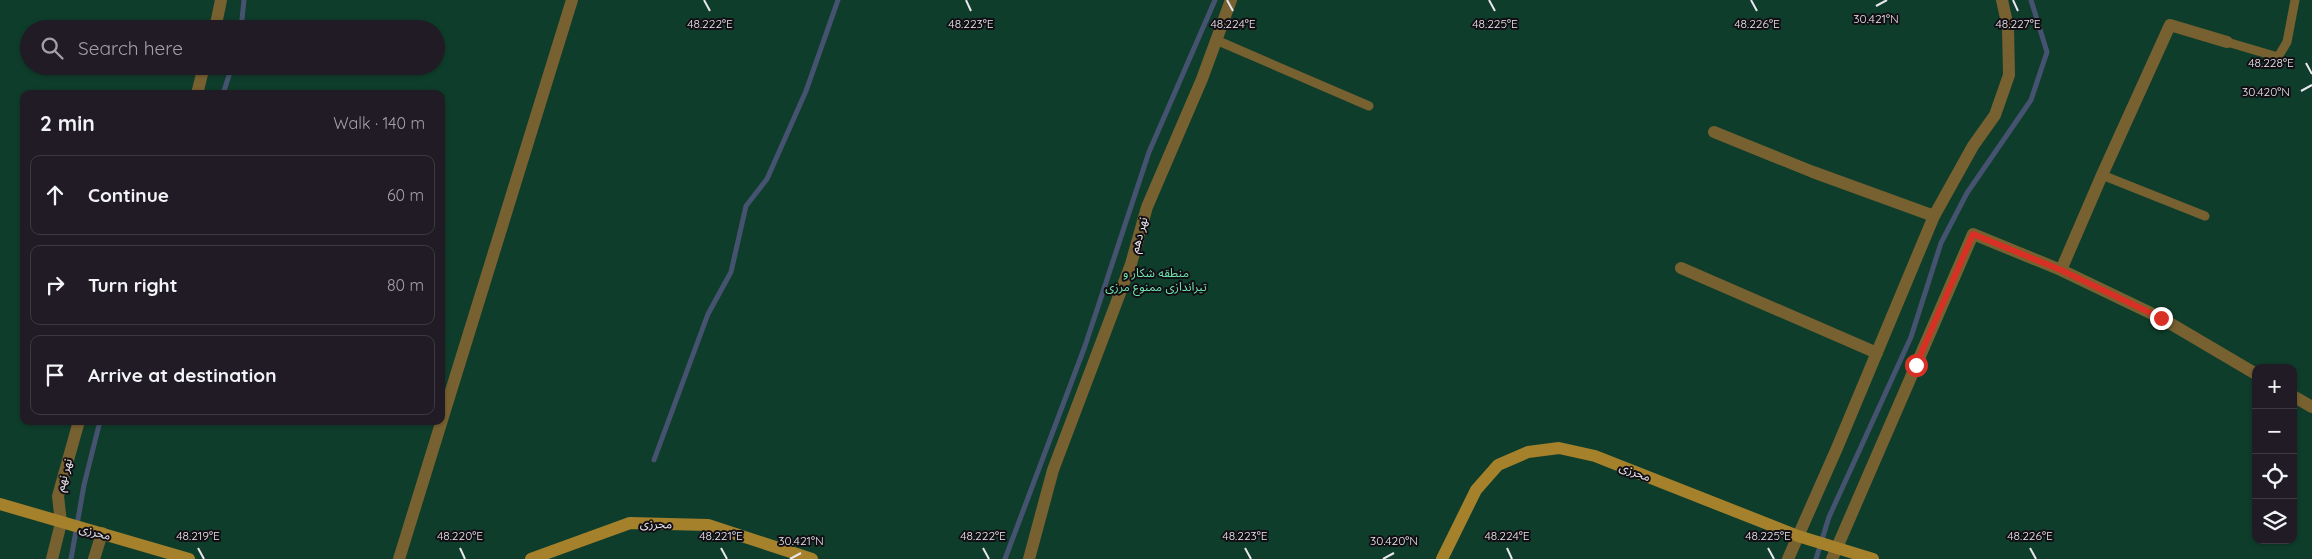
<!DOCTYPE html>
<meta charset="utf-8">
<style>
body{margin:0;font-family:Quicksand,"Noto Sans Arabic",sans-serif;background:#28242c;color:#f1f3f6}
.controls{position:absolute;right:15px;bottom:15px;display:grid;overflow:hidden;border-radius:10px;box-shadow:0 1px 4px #0004}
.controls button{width:45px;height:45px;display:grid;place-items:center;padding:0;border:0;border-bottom:1px solid #3d3941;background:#201b24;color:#f1f3f6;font:25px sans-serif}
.stop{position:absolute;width:15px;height:15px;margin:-11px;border:4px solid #d93025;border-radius:50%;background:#fff}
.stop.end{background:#d93025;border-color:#fff;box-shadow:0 1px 5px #0008}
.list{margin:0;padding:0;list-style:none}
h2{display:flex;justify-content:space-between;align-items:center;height:65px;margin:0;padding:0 20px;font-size:21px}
h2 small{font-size:16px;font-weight:400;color:#a2a1a6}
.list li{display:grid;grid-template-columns:32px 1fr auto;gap:15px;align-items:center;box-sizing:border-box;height:80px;margin:0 10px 10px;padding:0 10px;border:1px solid #3d3941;border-radius:10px}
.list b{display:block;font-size:19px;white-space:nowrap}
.list em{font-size:16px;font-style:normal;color:#a2a1a6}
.icon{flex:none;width:28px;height:28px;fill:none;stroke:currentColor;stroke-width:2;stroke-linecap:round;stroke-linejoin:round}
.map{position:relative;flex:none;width:2312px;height:559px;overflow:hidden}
.search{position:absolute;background:#201b24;box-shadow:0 1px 4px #0004;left:20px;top:20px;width:425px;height:55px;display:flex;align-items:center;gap:12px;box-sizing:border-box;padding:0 18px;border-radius:28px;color:#a2a1a6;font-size:19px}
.panel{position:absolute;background:#201b24;box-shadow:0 1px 4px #0004;left:20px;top:90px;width:425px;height:335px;border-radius:10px}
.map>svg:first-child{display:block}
.green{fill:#0f3d2b;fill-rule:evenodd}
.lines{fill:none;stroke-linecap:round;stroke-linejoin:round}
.stream{stroke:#465370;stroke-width:5}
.lane{stroke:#786130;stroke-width:9}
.street{stroke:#786130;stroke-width:12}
.secondary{stroke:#a6812c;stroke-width:12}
.route{stroke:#d93025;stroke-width:6}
.ticks{fill:none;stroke:#eae6ee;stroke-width:2}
.labels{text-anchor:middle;stroke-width:4;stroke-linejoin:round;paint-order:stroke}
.street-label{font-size:12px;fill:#eae6ee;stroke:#120f14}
.park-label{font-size:12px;fill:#6fe7b3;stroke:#120f14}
.ticks-label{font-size:12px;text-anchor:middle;fill:#eae6ee;stroke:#120f14;stroke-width:4;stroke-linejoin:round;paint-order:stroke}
</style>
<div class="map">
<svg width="2312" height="559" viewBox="0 0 2312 559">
<rect width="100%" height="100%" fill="#2b2430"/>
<path class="green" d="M0 0H2312V559H0ZM29 29H436V66H29ZM24 94H441V421H24ZM2256 368H2293V540H2256Z"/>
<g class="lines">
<path class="stream" d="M241 29 244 0
M223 94 232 66
M654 460 708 314 731 272 746 206 767 179 806 91 838 0
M71 559 84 485 100 421
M1005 559 1085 346 1149 152 1215 0
M1816 559 1829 517 1911 337 1941 243 1967 193 2031 100 2047 52 2031 0"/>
<path class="lane" d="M1216 40 1369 106
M2227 42 2278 57 2287 42 2295 0
M2102 175 2205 216"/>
<path class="street" d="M215 29 221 0
M197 94 204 66
M1714 132 1813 172 1934 216 1837 448 1788 559
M1934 216 1973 146 1995 115 2009 75 2008 27 2002 0
M1681 268 1877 353
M2061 270 2102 175 2170 25 2227 42
M2293 396 2312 407
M52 559 61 523 58 496 79 421
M94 559 102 533
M399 559 572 0
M1029 559 1053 470 1131 264 1147 207 1202 79 1231 0
M1832 559 1973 234 2061 270 2161 318 2256 374"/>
<path class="secondary" d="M0 504 189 559
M531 559 630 523 708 525 812 559
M1442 559 1476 490 1498 465 1528 452 1559 448 1595 456 1798 536 1873 559"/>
</g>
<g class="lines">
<path class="route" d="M1916 365 1973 234 2061 270 2161 318"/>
</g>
<path class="ticks" d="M704 0 710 11M966 0 971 11M1227 0 1233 11M1489 0 1495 11M1751 0 1757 11M2013 0 2018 11M1876 6 1887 0M2306 63 2312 74M2301 91 2312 85M198 548 204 559M460 548 465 559M721 548 727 559M983 548 989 559M1245 548 1251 559M1507 548 1512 559M1768 548 1774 559M2030 548 2036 559M790 559 801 553M1383 559 1394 553"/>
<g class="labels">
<g class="street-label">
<text transform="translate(1139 235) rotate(-75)" y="4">نهر دهم</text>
<text transform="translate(1635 472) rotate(21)" y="4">محرزی</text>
<text transform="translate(64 475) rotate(-75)" y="4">نهر نهم</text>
<text transform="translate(656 524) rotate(2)" y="4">محرزی</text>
<text transform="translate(95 532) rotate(15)" y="4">محرزی</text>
</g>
<g class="park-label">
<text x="1156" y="277">منطقه شکار و<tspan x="1156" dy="14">تیراندازی ممنوع مرزی</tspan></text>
</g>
</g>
<g class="ticks-label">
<text x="1876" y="23">30.421°N</text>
<text x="710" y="28">48.222°E</text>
<text x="971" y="28">48.223°E</text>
<text x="1233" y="28">48.224°E</text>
<text x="1495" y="28">48.225°E</text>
<text x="1757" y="28">48.226°E</text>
<text x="2018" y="28">48.227°E</text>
<text x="2271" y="67">48.228°E</text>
<text x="2266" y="96">30.420°N</text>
<text x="198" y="540">48.219°E</text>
<text x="460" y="540">48.220°E</text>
<text x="721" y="540">48.221°E</text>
<text x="983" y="540">48.222°E</text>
<text x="1245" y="540">48.223°E</text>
<text x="1507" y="540">48.224°E</text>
<text x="1768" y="540">48.225°E</text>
<text x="2030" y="540">48.226°E</text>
<text x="801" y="545">30.421°N</text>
<text x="1394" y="545">30.420°N</text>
</g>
</svg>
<div class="controls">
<button>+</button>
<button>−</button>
<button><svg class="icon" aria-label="locate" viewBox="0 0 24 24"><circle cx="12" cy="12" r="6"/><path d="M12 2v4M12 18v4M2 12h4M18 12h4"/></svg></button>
<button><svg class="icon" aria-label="layers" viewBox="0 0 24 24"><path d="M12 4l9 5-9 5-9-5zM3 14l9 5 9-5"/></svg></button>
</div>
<div class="stop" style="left:1916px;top:365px"></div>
<div class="stop end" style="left:2161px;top:318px"></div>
<div class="search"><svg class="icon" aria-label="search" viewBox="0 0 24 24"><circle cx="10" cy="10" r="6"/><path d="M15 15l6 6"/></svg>Search here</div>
<section class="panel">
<h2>2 min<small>Walk · 140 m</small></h2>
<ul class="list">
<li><svg class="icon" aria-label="ahead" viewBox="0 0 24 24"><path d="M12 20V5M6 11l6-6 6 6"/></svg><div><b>Continue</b></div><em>60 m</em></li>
<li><svg class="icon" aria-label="right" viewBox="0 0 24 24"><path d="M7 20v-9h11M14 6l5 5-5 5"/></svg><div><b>Turn right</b></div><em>80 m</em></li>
<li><svg class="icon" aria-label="arrive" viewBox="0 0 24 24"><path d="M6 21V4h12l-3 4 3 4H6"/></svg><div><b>Arrive at destination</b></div></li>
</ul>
</section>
</div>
